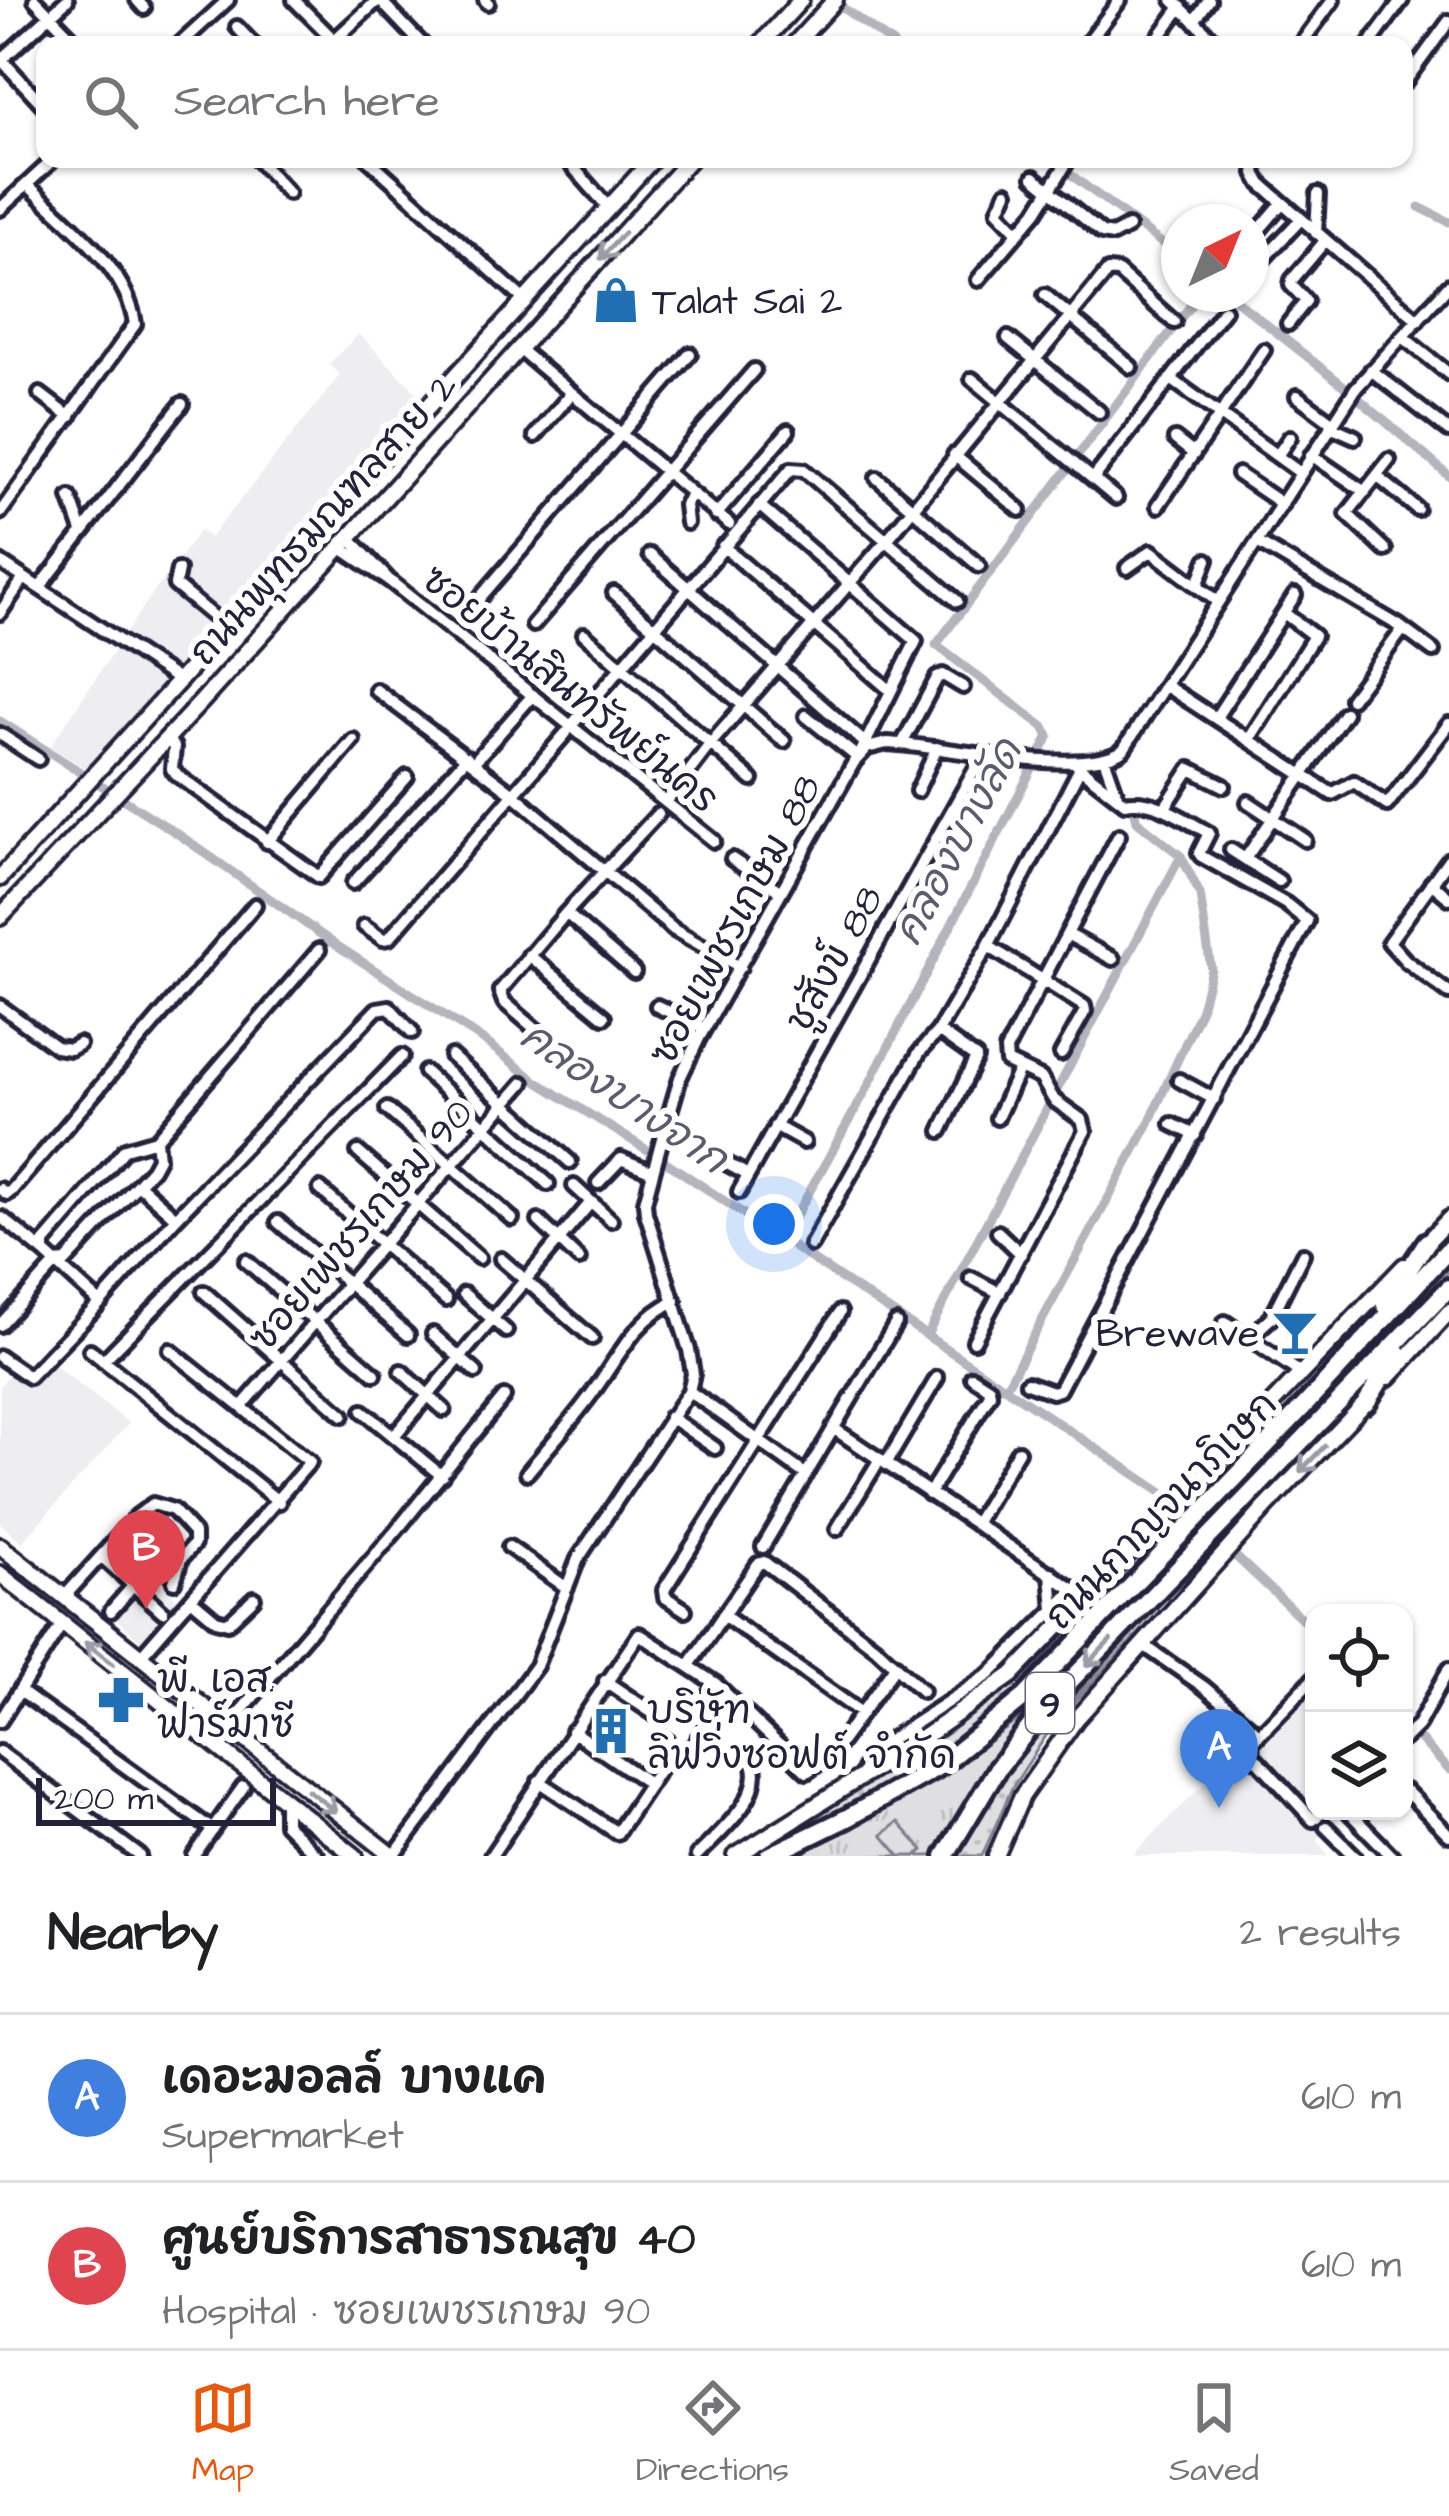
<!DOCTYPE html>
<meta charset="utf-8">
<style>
body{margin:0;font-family:"Architects Daughter","Playpen Sans Thai",sans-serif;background:#f2f2f2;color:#202124}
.controls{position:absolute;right:36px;bottom:36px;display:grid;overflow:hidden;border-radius:24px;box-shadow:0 3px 9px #0004}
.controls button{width:108px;height:108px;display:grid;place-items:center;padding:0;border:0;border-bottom:3px solid #e0e0e0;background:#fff;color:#202124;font:60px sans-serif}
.compass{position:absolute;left:1161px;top:204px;width:108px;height:108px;border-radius:50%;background:#fff;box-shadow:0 3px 9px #0004;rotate:43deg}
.scale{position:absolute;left:36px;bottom:30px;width:240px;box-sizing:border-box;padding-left:12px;border:6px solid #22223b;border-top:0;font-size:33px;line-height:42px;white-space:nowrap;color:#22223b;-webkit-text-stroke:9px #fff;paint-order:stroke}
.you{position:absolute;left:774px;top:1224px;width:42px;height:42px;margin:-30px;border:9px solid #fff;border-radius:50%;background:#1a73e8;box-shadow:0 0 0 18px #1a73e833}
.badge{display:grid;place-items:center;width:78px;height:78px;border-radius:50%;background:#ea580c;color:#fff;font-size:39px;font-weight:700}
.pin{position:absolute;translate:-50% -99px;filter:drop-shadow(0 3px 6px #0008)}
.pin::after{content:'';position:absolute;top:63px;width:42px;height:36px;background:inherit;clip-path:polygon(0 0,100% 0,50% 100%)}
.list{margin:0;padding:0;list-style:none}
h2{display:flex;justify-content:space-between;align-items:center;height:156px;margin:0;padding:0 48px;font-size:51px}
h2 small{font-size:39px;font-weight:400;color:#757577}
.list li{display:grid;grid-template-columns:78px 1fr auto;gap:36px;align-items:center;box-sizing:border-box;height:168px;padding:0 48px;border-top:3px solid #e0e0e0}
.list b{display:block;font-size:45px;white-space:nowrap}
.list p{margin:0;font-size:39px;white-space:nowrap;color:#757577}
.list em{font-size:39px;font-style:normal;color:#757577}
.icon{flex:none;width:66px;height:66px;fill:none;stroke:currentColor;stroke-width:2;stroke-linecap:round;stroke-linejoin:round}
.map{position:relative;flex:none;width:1449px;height:1856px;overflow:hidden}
.search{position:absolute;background:#fff;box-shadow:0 3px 9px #0004;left:36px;right:36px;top:36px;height:132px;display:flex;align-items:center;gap:30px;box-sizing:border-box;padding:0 42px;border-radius:24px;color:#757577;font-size:45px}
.sheet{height:492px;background:#fff}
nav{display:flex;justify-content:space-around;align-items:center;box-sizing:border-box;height:168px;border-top:3px solid #e0e0e0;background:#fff;font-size:33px;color:#757577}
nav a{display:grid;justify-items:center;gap:6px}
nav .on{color:#ea580c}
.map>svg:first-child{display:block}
.built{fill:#eeeef1}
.grass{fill:url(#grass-dots);stroke:#80808e;stroke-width:3}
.park{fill:url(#park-tufts);stroke:#80808e;stroke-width:3}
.pitch{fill:#dfdfe2;stroke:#80808e;stroke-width:3}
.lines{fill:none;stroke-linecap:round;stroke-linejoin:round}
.canal{stroke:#b4b4bc;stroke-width:9}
.minor-casing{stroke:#22223b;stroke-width:20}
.major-casing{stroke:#22223b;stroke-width:22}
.highway-casing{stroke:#22223b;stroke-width:26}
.minor{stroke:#fff;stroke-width:10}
.major{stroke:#fff;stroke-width:14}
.highway{stroke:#fff;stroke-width:16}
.oneway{stroke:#9c9ca7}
.labels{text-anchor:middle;stroke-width:12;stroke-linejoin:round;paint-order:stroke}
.shield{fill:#fff;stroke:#646476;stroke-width:3}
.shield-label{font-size:36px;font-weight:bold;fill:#22223b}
.poi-label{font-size:39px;fill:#22223b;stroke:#fff;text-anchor:start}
.street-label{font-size:39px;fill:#22223b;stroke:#fff}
.water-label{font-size:42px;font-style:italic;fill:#5c5c6f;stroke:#fff}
</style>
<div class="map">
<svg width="1449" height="1856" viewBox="0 0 1449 1856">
<defs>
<pattern id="grass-dots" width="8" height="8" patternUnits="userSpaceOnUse" patternTransform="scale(3)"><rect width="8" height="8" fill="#dfdfe2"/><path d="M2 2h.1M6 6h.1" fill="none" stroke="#bfbfc3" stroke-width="1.8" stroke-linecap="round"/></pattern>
<pattern id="park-tufts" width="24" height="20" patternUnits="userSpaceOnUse" patternTransform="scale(3)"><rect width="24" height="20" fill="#dfdfe2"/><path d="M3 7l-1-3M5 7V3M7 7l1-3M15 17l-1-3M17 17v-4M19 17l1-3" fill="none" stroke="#bfbfc3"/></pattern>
</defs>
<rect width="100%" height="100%" fill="#fff"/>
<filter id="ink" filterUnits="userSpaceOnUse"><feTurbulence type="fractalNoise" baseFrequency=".00833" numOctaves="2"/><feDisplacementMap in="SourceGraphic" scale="24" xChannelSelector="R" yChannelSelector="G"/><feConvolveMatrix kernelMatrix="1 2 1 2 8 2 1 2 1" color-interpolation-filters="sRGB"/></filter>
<g filter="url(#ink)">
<path class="built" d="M359 334 424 400 87 769 50 747 143 607 200 530 210 538 340 375 329 364Z
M50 1362 129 1423 22 1542 0 1523V1386L12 1371 29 1384Z
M147 1573 181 1602 144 1643 111 1615Z
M1314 1673V1811H1347L1317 1840 1329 1856H1132Z"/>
<path class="grass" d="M1449 1257V1271L1211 1521 1208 1517Z
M1179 1513 1183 1517 990 1719 922 1769 756 1856H743L942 1737 1033 1670Z
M1184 1578 1187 1582 1055 1722 1012 1788 982 1856H957L1010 1767Z"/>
<path class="park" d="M1040 1703 962 1806 934 1856H797L942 1777Z"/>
<path class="pitch" d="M898 1822 923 1850 916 1856H900L882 1835Z"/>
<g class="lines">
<path class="canal" d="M832 0 894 45
M1050 159 1179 256
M1419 207 1449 222
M1228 294 1338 381 1449 476
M0 721 178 834 333 943 486 1042 536 1081 657 1156 1181 1505 1314 1630
M783 1239 865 1092 1049 736 1044 727 936 645 1199 294
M927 1335 1181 856 1137 821 1134 809
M1006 1387 1148 1125 1201 1009 1211 969 1200 894 1181 856
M1404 1730 1421 1740 1449 1770"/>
<defs>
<path id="minor" d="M35 0 79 45
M137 0 144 8
M294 0 334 40
M380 0 423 45
M485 0 488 3
M1173 0 1219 45
M1194 21 1209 0
M237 27 254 45
M179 45 228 0
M329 45 378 0
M1086 45 1120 0
M1153 45 1181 7
M1300 45 1333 0
M1369 45 1402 0
M0 58 44 106
M0 61 67 0
M1404 83 1449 21
M257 159 288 193
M368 159 523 299
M566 159 608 207
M1257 159 1255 173 1261 184 1418 320
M1034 177 1102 233 1113 235 1128 227
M1007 192 998 211 1018 232
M0 209 54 159
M1316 233 1318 194
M1254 236 1282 203
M1265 257 1301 219
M978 280 1036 212 1069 159
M1045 295 1131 367
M1288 324 1306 301 1291 285 1292 280 1325 241
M1403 337 1449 374
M1008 338 1099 412
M519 349 729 524
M1371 370 1449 431
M972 379 1116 498
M1171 379 1299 472
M40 394 70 417
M1297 396 1332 422
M1330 426 1355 437
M535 436 571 394
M1175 439 1194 454
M954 455 1020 510
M1311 455 1365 492
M1277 456 1290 437
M1238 474 1282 504
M1377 476 1417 509
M877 478 979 566
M1093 479 1224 310
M70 497 82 531
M759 505 916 641 861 752
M1158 506 1264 350
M0 513 135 324C126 265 68 225 27 184
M716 515 788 431
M687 523 685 505 691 494
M349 538 388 579
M1257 542 1398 625 1433 651
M723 546 891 691
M340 547 390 581 714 841
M1385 550 1347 514 1389 460
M650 555 865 743
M0 562 180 681
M1127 568 1151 551 1218 602
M178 570 175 585 228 629
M1197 586 1207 560
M40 587 182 404
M614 593 784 741
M478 600 690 354
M0 613 24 578
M533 625 754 370
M584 634 752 780
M1166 686 1332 794 1354 782 1387 805 1449 724
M376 690 511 792 674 930 740 967
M1351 699 1403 629
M806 716 857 757
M1217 716 1295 595
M571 726 791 469 804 470 957 601
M0 734 38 759
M166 738 174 747 172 769 177 775 319 877 407 777
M1250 738 1314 636 1284 613
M902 744 937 678 943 675 963 687
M1104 758 1117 795
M474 762 533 695
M917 791 937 748
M666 802 711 743 886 541 1108 271 1118 272 1174 322
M1248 802 1305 840
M1164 809 1190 769 1224 786
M267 842 353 740
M1231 850 1279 881
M732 859 781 892
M1245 859 1345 713
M1449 859 1389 942 1406 961 1449 993
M353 883 467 757
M1431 883 1449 898
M566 913 634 972
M364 926 383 939 389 938 566 733
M1067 934 1113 959
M988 946 1084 1006 1085 1011 1061 1054
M529 955 604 1017
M0 1006 56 1047 70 1049 79 1044
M657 1006 704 1029
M938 1031 976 1058 941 1131
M451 1056 570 1162
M577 1065 504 1002 500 991 566 913 658 814
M425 1072 548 1184
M1179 1080 1214 1099
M387 1109 512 1219
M997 1118 1019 1070
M1172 1124 1195 1135
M775 1126 804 1142
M156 1140 158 1158 152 1169 65 1262 56 1263 100 1303 176 1218
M358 1152 479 1258
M720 1160 748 1175
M598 1183 621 1159 653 1172
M139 1185 176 1218 377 1009 389 1007 412 1032
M574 1186 611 1220
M0 1189 7 1194 11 1191 255 905
M320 1189 446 1300
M739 1192 983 755
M2 1218 44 1252
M539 1221 579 1259
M278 1222 408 1335
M998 1232 1021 1254
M811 1245 919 1053 938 1031 988 946 1080 768 1075 763
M501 1259 592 1338
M246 1261 375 1374
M971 1278 1000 1293
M204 1292 343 1415
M464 1294 506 1331
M1225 1322 1302 1374
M0 1325 56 1263 44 1252V1243L125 1149 156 1140 319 950
M433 1334 476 1372
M1249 1338 1271 1318 1303 1254
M974 1341 1085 1131 1082 1120 1054 1100 1041 1078 1007 1062 1006 1050 1119 835
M90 1350 279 1502
M0 1357 29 1377 100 1303
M103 1361 402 1056
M401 1371 444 1410
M1027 1383 1052 1392 1059 1390 1307 921 1286 904 1201 856 1199 853 1209 833C1184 820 1155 797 1125 803L1080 768
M689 1391 805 1474
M242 1406 523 1083
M363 1411 442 1476
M670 1417 715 1448
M833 1428 1074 1590
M394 1436 591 1202
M886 1464 937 1378
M527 1473C549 1446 573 1420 593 1392 618 1358 635 1319 675 1301
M929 1494 990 1394 989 1388 972 1377
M975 1524 1018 1451
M837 1529 880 1459
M509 1547 567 1588
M763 1547 896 1323
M101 1556 163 1612
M1051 1573 1054 1610
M64 1597 137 1516 153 1504 173 1510 194 1533V1544L181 1559 174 1582
M191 1599 216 1620 228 1623 254 1598
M685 1610 665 1597 664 1590 840 1312
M111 1611 133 1586
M723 1615 860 1712
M1142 1644 1204 1687 1259 1734
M140 1657 310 1462 170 1350
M690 1664 758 1564 764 1562 876 1648 922 1691
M1314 1678 1251 1743 1252 1754 1313 1820 1323 1811
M605 1681 684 1734
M20 1691 213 1830
M0 1721 62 1624
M228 1726 396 1531 504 1397
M572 1731 650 1784
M1404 1739 1418 1725 1449 1669
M0 1752 140 1856
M862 1775 870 1753 990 1674 1074 1590 1080 1588 1091 1593
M539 1781 617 1833 716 1684
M1406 1791 1449 1835
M285 1801V1824L317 1856
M1348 1811 1392 1856
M1326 1827 1355 1856
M194 1856 243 1787
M394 1856 536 1666 578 1559 689 1391 693 1374 689 1350 646 1213 645 1202 660 1146 680 1078 699 1038 854 762 867 748 887 743C939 745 1083 779 1123 750L1356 388 1449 285
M491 1856 639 1634 716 1684 807 1772 832 1754 896 1665
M697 1856C718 1834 765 1796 753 1763"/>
<path id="major" d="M760 45 801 0
M794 45 835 0
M0 878 653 159
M0 917 201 702 690 159
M1423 1246 1449 1219
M1389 1377 1449 1312
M0 1546 393 1856
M0 1574 355 1856
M736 1856 914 1744 1012 1675 1404 1266
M996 1856 1022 1796 1076 1719 1266 1507 1370 1398"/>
<path id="highway" d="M1385 1305 1427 1242
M1366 1403 1398 1352
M769 1856 847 1818 941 1765 1025 1697 1306 1404 1449 1249
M945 1856 997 1769 1048 1704 1449 1288"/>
</defs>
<use href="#minor" class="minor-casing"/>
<use href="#major" class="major-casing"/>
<use href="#highway" class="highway-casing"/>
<use href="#minor" class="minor"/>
<use href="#major" class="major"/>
<use href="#highway" class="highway"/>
</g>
<defs><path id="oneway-shaft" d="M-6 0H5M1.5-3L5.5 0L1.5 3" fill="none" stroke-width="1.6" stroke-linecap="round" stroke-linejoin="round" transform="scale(3)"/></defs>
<g class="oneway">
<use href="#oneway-shaft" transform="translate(612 246) rotate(132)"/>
<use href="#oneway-shaft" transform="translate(1312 1459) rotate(134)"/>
<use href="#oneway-shaft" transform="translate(99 1653) rotate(-142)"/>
<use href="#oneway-shaft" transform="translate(1098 1653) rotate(134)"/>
<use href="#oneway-shaft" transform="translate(322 1801) rotate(38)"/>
</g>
</g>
<defs>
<symbol id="shop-bare" viewBox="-9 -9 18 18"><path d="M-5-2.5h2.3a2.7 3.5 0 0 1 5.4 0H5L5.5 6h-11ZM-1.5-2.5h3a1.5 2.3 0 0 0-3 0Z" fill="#1f6fb2" stroke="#fff" stroke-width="2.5" paint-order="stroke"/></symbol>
<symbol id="bar-bare" viewBox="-9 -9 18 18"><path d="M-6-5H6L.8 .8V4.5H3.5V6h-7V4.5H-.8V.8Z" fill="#1f6fb2" stroke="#fff" stroke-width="2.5" paint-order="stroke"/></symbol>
<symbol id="pharmacy-bare" viewBox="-9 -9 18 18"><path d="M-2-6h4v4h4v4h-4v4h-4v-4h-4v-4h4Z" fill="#1f6fb2" stroke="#fff" stroke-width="2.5" paint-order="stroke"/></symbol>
<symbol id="building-bare" viewBox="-9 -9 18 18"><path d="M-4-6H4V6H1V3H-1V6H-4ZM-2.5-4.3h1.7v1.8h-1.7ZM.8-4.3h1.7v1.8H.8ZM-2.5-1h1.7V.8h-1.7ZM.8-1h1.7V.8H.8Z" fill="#1f6fb2" stroke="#fff" stroke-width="2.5" paint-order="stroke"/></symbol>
</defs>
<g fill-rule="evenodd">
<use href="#shop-bare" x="583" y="267" width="66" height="66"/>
<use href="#bar-bare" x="1262" y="1299" width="66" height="66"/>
<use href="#pharmacy-bare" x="88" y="1667" width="66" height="66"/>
<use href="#building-bare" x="578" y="1698" width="66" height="66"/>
</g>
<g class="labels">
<rect class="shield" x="1026" y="1673" width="48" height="60" rx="9"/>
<g class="shield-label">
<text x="1050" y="1716">9</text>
</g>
<g class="poi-label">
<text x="652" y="314">Talat Sai 2</text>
<text x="1259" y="1346" text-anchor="end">Brewave</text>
<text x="157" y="1692">พี. เอส.<tspan x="157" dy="45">ฟาร์มาซี</tspan></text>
<text x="647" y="1723">บริษัท<tspan x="647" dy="45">ลิฟวิ่งซอฟต์ จำกัด</tspan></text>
</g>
<g class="street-label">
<text transform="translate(322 518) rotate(-48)" y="14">ถนนพุทธมณฑลสาย 2</text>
<text transform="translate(571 688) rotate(39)" y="14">ซอยบ้านสินทรัพย์นคร</text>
<text transform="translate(734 919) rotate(-62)" y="14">ซอยเพชรเกษม 88</text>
<text transform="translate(833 958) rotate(-61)" y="14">ชูสังข์ 88</text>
<text transform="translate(360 1224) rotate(-49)" y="14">ซอยเพชรเกษม 90</text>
<text transform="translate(1160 1509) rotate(-46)" y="14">ถนนกาญจนาภิเษก</text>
</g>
<g class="water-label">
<text transform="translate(956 841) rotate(-62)" y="15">คลองบางลัด</text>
<text transform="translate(625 1096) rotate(34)" y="15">คลองบางจาก</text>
</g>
</g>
</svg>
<div class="controls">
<button><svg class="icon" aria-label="locate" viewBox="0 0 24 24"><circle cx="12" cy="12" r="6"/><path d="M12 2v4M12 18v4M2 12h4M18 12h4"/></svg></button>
<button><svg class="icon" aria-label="layers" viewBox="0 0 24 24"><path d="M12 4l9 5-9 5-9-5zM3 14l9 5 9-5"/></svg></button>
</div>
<svg class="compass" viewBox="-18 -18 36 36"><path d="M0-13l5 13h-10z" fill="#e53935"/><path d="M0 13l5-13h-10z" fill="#757577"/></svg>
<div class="scale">200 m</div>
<div class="you"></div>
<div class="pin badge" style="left:1219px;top:1808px;background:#3f7fe0">A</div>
<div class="pin badge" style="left:146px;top:1609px;background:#e0444e">B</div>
<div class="search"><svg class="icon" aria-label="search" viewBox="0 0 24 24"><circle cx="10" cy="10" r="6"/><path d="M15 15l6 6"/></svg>Search here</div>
</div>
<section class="sheet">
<h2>Nearby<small>2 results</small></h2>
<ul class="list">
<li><span class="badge" style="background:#3f7fe0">A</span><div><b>เดอะมอลล์ บางแค</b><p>Supermarket</p></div><em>610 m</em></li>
<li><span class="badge" style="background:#e0444e">B</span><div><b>ศูนย์บริการสาธารณสุข 40</b><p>Hospital · ซอยเพชรเกษม 90</p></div><em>610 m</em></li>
</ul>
</section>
<nav>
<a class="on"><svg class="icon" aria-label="map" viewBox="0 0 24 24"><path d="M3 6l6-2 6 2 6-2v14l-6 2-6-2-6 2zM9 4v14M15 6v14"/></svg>Map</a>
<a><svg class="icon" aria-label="directions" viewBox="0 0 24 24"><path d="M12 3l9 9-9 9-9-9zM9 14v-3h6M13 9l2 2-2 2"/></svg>Directions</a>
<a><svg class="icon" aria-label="saved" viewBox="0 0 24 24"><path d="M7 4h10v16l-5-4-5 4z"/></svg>Saved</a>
</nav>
